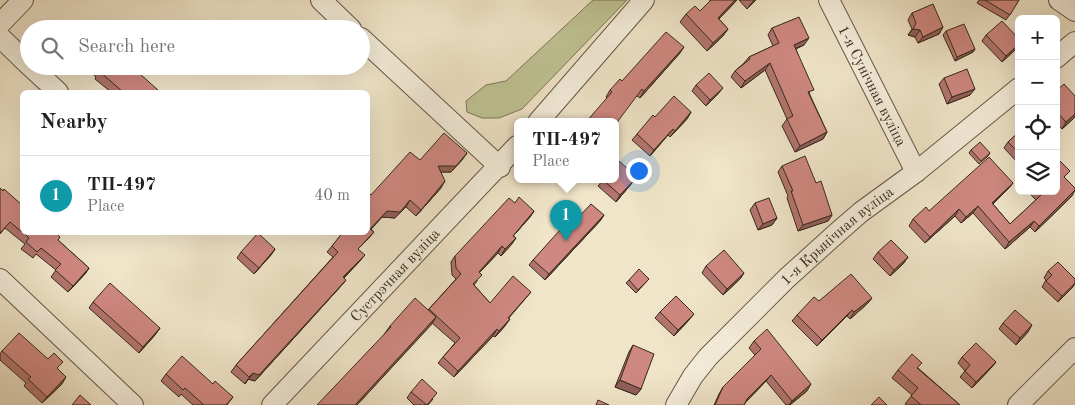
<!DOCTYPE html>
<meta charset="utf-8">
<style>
body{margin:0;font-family:"Old Standard TT",serif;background:#f6f6f6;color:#202124}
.controls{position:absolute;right:15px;top:15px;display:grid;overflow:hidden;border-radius:8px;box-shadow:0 5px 20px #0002}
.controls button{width:45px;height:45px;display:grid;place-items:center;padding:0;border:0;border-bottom:1px solid #e0e0e0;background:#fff;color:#202124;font:25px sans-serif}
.you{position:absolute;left:638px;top:170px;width:18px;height:18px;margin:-12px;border:4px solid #fff;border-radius:50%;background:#1a73e8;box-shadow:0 0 0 8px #1a73e833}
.badge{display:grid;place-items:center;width:32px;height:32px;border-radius:50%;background:#8f2418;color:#fff;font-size:16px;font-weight:700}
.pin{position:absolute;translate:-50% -41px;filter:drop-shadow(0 1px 2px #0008)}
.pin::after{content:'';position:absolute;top:26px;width:18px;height:15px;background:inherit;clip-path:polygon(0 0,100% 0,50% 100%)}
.popup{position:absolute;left:514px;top:118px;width:105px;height:65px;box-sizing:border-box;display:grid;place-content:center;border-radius:8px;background:#fff;filter:drop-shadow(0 1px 4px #0005);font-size:16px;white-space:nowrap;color:#757577}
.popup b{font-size:19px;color:#202124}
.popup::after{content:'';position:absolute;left:50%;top:100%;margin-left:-10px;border:10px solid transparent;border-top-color:#fff}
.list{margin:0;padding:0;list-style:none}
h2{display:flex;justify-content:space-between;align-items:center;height:65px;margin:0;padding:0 20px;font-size:21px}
h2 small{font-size:16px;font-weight:400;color:#757577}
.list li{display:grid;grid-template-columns:32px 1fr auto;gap:15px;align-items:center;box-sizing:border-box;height:80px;padding:0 20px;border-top:1px solid #e0e0e0}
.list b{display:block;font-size:19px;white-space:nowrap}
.list p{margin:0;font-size:16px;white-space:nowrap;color:#757577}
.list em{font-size:16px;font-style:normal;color:#757577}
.icon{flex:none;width:28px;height:28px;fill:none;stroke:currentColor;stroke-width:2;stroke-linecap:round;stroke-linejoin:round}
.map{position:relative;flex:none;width:1075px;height:405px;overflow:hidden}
.search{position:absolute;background:#fff;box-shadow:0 5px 20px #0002;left:20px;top:20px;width:350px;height:55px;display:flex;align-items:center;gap:12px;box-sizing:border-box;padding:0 18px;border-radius:28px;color:#757577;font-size:19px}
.panel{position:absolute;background:#fff;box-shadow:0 5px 20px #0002;left:20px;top:90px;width:350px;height:145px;border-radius:8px}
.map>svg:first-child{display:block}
.green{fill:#bfc393;stroke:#7a7658}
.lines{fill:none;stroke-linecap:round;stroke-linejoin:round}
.minor-casing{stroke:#645948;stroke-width:22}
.minor{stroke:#f5eedc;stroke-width:20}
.wall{fill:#b2756f;stroke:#352a1d}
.shaded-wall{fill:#915f5a;stroke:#352a1d}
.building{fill:#cf8881;stroke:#352a1d}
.labels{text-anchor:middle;stroke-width:5;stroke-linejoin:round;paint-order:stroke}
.street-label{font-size:15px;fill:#352a1d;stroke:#f5eedc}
</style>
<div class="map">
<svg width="1075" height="405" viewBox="0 0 1075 405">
<rect width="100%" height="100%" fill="#f0e5c9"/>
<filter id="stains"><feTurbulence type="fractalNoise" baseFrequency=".004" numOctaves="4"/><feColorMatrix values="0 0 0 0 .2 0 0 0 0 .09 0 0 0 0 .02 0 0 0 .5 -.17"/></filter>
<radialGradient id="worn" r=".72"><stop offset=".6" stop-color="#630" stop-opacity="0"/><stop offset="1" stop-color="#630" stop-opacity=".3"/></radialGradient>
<path class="green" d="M593 0H627L522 109 499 118H482L467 112 466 101 486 85 506 81Z"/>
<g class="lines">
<defs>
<g id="minor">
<path d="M321 0 351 29"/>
<path id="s1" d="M829 0 916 172"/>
<path d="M1059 0 1075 11"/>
<path d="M0 24 23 0"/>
<path d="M0 37 29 65"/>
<path d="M361 38 500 167"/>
<path d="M1056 58 1075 42"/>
<path d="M30 66 58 92"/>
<path d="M538 122 644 0"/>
<path d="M0 279 133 405"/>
<path id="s2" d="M272 405 517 146"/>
<path id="s3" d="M676 405 693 376 708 357 787 278 838 232 861 212 916 172 1019 88"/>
<path d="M1018 405 1075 348"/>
</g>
</defs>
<use href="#minor" class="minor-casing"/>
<use href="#minor" class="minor"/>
</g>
<path class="wall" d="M710 0H737L719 19 728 29 722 37 707 51 680 22 686 14 700 11 710 1Z
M739 0H756L747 9Z
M979 0H1019L1006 20 977 3Z
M912 13 943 27 939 34 918 43 915 37 908 35 912 29 908 20Z
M772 28 804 45 796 49 810 95 827 132 823 139 795 152 782 126 787 119 765 70 741 88 731 77 735 71 744 63 749 57 773 46 768 35Z
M946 31 975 49 973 52 955 61 943 35Z
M986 35 1017 48 1002 62 982 41Z
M680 53 640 98 637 96 607 98 606 97 610 90Z
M84 66H131L156 92H111L95 79 96 77Z
M944 78 970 95 947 104 939 84Z
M696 85 718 94 706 106 692 91Z
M1056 91 1075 96V117L1062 129 1056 123Z
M691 112 687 119 670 137 668 135 650 156 632 140 637 134 655 117Z
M1019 132V164L1004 148 1008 142Z
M971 150 990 153 988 156 979 164 969 153Z
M467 153 462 160 451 172H441V188L416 216 406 207 395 218 382 217 371 229 374 232 369 238 358 249 360 261 344 278 346 280 341 286 255 381 248 379 245 384 231 372 236 365 333 257 327 252 343 233 342 232H368L371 195Z
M782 166 816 183 832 215 828 221 798 231 787 198 788 196 778 172Z
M637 177 632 183 616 202 598 186 603 180Z
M1065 178 1072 196 1035 232 1030 227 1005 249 973 213 961 223 955 216 925 243 909 226 913 219 929 211 1013 183 1008 189 993 204 1010 224 1036 200 1030 194 1033 191H1056Z
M558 180H568L563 185Z
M0 188 89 268 85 274 68 292 51 277 56 270 36 254 33 258 21 249 25 244 5 228 0 234Z
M515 203 534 211 530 217 513 236 516 238 511 245 501 256 498 253 479 273 477 281 474 285 490 303 531 292 526 298 508 319 505 326 495 337 493 336 454 377 438 363 443 357 455 343 432 323 357 405 385 333 390 326 428 310 456 279 452 275 451 262 455 256Z
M755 203 777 218 772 225 758 230 750 210Z
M604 215 600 221 545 280 529 265 533 260 573 223Z
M275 249 271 255 254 274 237 258 241 252Z
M878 252 908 257 903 264 890 276 873 259Z
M706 266 744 273 740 279 723 295 702 273Z
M1048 271 1073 287 1058 302 1042 287 1046 280 1044 278Z
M649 279 636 293 626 283 629 280Z
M872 298 867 304 850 319 847 316 817 346 792 321 797 315 819 301Z
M93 302 160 328 155 335 139 353 89 308Z
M660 312 689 320 674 336 655 318Z
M1003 323 1028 332 1016 345 999 329Z
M754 341 807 391 790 405H786L766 381 745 403 744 405H714L719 394 723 387 755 355 749 348Z
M633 345 641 389 636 395 615 387 629 352Z
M2 351 58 369 62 384 42 403 24 386 26 383 0 360V354Z
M962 357 996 362 991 368 972 388 960 377 965 371 958 363Z
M918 368 960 405H906L905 404 912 395 892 378 898 370Z
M166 374 213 384 233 397 227 405H193L181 394 179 397 161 381Z
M411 392 433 399 428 405H414L407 398Z"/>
<path class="shaded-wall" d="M735 0H737L712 26 718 18Z
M754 0H756L747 9Z
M943 27 939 34 918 43 923 37Z
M728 29 722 37 707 51 713 43Z
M913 29 920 30 915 37 908 35Z
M809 38 804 45 789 51 794 45Z
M1019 44 1017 48 1002 62 1006 56Z
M684 47 680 53 640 98 644 91Z
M975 49 973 52 955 61 957 57Z
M770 63 765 70 741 88 745 81Z
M723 88 718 94 706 106 710 100Z
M975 89 970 95 947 104 952 97Z
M691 112 687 119 670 137 675 131Z
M1075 114V117L1062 129 1066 122Z
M673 129 668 135 650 156 654 150Z
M827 132 823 139 795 152 800 146Z
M467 153 462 160 451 172H433L438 166Z
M637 177 632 183 616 202 620 195Z
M445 181 441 188 416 216 421 210Z
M1013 183 1008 189 987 209 992 203Z
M1075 190 1072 196 1035 232 1039 226Z
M410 200 406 207 395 218 382 217 366 235 370 229 387 211Z
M978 206 973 213 961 223 966 217Z
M959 209 955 216 925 243 930 237Z
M534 211 530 217 508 242 513 236Z
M604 215 600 221 545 280 549 274Z
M832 215 828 221 798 231 803 225Z
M777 218 772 225 758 230 763 224Z
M1034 221 1030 227 1005 249 1009 242Z
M516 238 511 245 501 256 505 249Z
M502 246 498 253 474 278 479 272Z
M275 249 271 255 254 274 259 268Z
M365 255 360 261 338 283 343 277Z
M908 257 903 264 890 276 894 270Z
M89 268 85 274 68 292 73 286Z
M744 273 740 279 723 295 727 289Z
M346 280 341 286 255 381 248 379 245 384 253 373Z
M1075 283 1073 287 1058 302 1062 296Z
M872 298 867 304 850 319 854 312Z
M852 310 847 316 817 346 822 340Z
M694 314 689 320 674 336 678 330Z
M436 317 432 324 357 405H355Z
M510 319 505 326 495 337 499 331Z
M1032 325 1028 332 1016 345 1020 338Z
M160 328 155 335 139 353 143 347Z
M497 329 493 336 454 377 458 371Z
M996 362 991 368 972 388 976 382Z
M771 375 766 381 743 405 747 399Z
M66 377 62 384 42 403 47 397Z
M620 380 641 389 636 395 615 387Z
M811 384 807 391 789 405 792 401Z"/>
<path class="building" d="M711 0H735L718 18 728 29 713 43 686 14 695 6 700 11Z
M985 0H1019L1010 15Z
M933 4 943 27 923 37 920 30 913 29 916 23 912 13Z
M799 17 809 38 794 45 814 90 808 92 827 132 800 146 787 119 793 116 770 63 745 81 735 71 750 59 749 57 779 43 772 28Z
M1002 21 1019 39V44L1006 56 986 35Z
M964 24 975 49 957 57 946 31Z
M666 32 684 47 644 91 642 89 615 125V122H586L612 92 610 90 620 79 622 81Z
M95 66H131L158 90 156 92H123L100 72 101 71Z
M967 69 975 89 952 97 944 78Z
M709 73 723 88 710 100 696 85Z
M1064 84 1075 96V114L1066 122 1056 111V91Z
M674 96 691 112 675 131 673 129 654 150 637 134 653 115 655 117Z
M1019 132V153L1008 142Z
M444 133 467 153 456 166H438L445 181 421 210 410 200 400 212 387 211 370 229 374 232 358 249 365 255 343 277 346 280 259 375 253 373 249 377 236 365 338 252 332 246 343 232H368V192L371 195 410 152 420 160Z
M980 142 990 153 981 161 971 150Z
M805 156 816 183 821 181 832 215 803 225 791 191H793L782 166Z
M989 157 1013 183 992 203 1010 224 1041 195 1038 191H1056V157L1070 171 1064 177 1075 188V190L1039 226 1034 221 1009 242 978 206 966 217 959 209 930 237 913 219 926 207 929 211Z
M619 161 637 177 620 195 603 180H615V166Z
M0 188 3 191 4 189 22 205V232L10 222 0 233Z
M519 197 534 211 513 236 516 238 505 249 502 246 479 272 482 275 473 284 490 303 513 276 531 292 508 318 510 319 499 331 497 329 458 371 443 357 460 338 429 309 461 274 456 268 455 256 509 198 515 203Z
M769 198 777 218 763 224 755 203Z
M591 204 604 215 549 274 533 260 569 220 573 223Z
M23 232H55L60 237 58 240 89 268 73 286 55 270 61 264 41 248 37 252 26 242 29 238Z
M258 233 275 249 259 268 241 252Z
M891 240 908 257 894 270 878 252Z
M724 250 744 273 727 289 706 266Z
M1058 262 1075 279V283L1062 296 1046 281 1052 275 1048 271Z
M639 269 649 279 638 290 629 280Z
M851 274 872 298 854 312 852 310 822 340 797 315 814 297 819 301Z
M110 283 160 328 143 347 93 302Z
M676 296 694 314 678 330 660 312Z
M415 298 436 317 355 405H317L391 327 390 326Z
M1015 310 1032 325 1020 338 1003 323Z
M767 329 811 384 792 401 771 375 747 399 744 405H715L723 387 761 349 754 341Z
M19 333 48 359 54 353 63 362 57 368 66 377 47 397 28 379 31 377 2 351Z
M976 343 996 362 976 382 965 371 970 365 962 357Z
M633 345 654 354 641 389 620 380Z
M912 354 922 363 917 368 960 405H921L911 396 918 388 898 370Z
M182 356 213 384 215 381 233 397 226 405H204L185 388 183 390 166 374Z
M422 379 437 393 427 405 411 392Z
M80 395 91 405H72Z
M879 397 887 405H871Z
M598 400 609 405H596Z"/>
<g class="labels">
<g class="street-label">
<text dy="5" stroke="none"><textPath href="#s1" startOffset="96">1-я Сунічная вуліца</textPath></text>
<text dy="5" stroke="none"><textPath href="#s3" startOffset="235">1-я Крынічная вуліца</textPath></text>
<text dy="5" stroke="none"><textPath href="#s2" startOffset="179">Сустрэчная вуліца</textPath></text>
</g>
</g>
<rect width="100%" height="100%" filter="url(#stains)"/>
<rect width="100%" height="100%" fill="url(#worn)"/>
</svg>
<div class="controls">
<button>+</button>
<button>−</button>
<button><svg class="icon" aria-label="locate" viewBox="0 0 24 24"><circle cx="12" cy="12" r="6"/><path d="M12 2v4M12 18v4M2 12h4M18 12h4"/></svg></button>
<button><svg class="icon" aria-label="layers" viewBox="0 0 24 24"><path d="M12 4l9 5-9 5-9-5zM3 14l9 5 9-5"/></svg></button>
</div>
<div class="you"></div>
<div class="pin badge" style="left:566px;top:241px;background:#0f9aa8">1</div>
<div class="popup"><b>ТП-497</b>Place</div>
<div class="search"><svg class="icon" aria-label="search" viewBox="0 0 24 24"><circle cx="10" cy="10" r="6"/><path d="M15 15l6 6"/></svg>Search here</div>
<section class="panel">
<h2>Nearby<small></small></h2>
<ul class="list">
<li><span class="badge" style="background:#0f9aa8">1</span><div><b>ТП-497</b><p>Place</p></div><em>40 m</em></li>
</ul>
</section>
</div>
